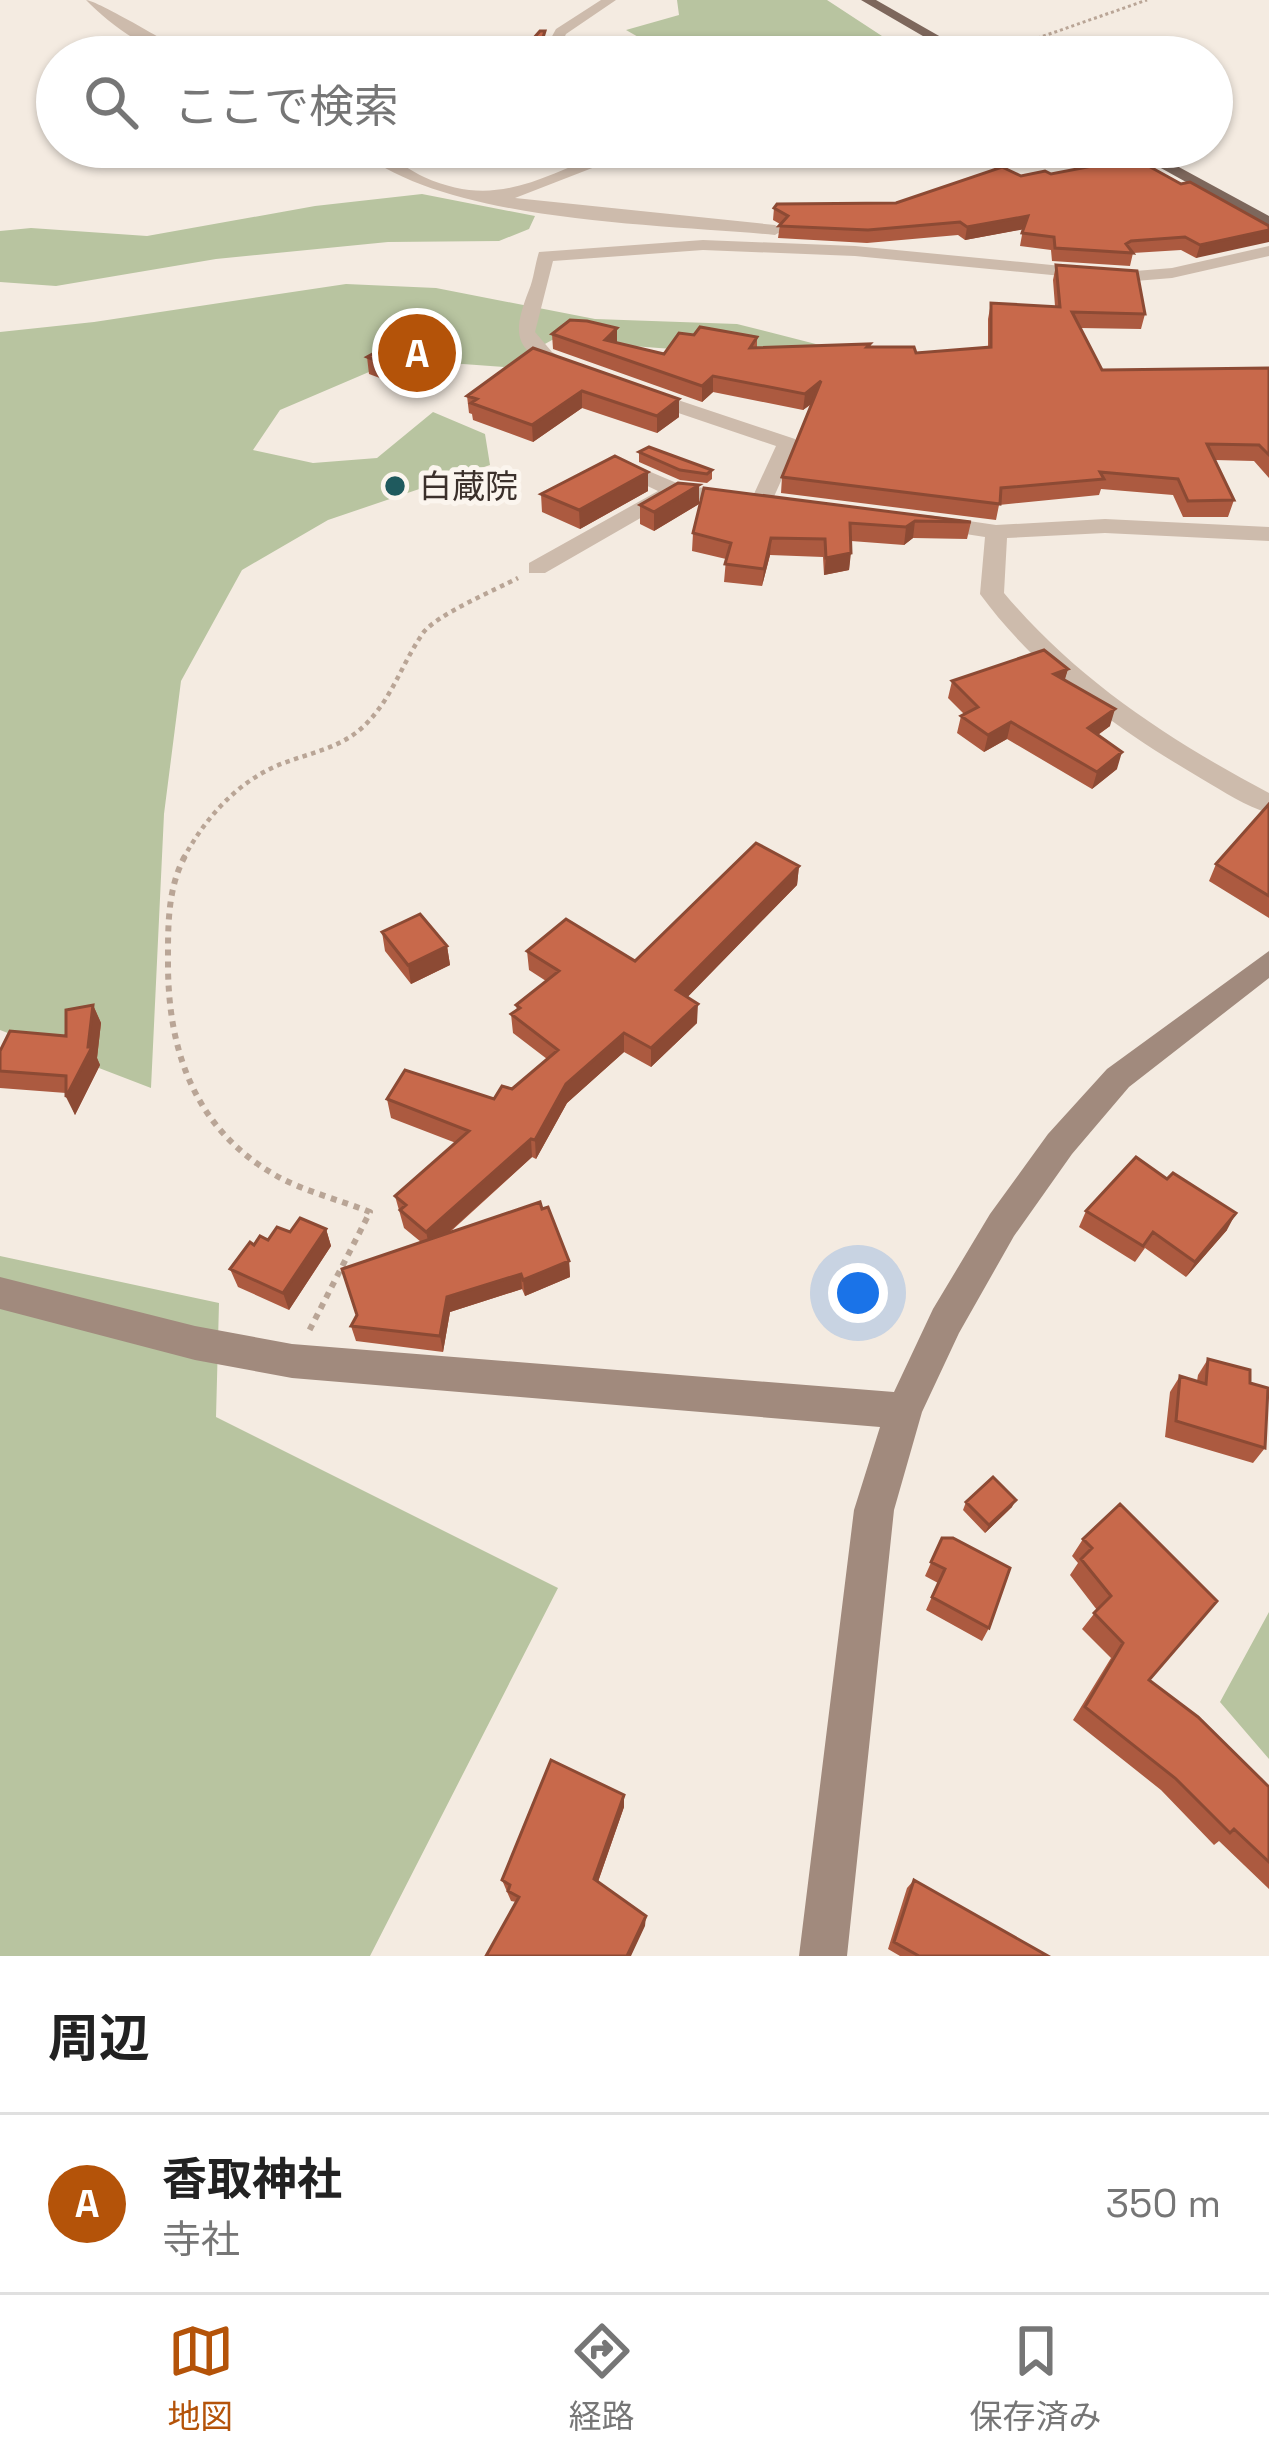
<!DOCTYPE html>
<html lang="ja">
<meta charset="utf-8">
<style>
body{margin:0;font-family:"Space Grotesk","Noto Sans JP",sans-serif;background:#f2f2f2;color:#222}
.you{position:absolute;left:858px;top:1293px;width:42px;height:42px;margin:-30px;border:9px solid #fff;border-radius:50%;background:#1a73e8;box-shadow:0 0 0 18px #1a73e833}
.badge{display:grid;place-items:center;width:78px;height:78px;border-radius:50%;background:#b45309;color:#fff;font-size:39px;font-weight:700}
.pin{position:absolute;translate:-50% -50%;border:6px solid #fff;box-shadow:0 3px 12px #0006}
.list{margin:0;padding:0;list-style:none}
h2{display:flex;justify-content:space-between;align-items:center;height:156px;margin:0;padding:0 48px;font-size:51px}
h2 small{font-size:39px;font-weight:400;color:#767676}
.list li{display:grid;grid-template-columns:78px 1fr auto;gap:36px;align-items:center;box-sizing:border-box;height:180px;padding:0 48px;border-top:3px solid #e0e0e0}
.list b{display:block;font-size:45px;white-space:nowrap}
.list p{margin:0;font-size:39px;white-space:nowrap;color:#767676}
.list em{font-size:39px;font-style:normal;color:#767676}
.icon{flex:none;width:66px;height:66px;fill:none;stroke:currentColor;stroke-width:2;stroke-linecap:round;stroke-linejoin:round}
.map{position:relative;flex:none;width:1269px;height:1956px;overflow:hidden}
.search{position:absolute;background:#fff;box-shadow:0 3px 9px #0004;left:36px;right:36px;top:36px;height:132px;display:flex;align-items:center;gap:30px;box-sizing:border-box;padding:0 42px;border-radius:66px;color:#767676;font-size:45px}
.sheet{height:336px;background:#fff}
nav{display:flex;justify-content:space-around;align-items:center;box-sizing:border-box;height:168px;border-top:3px solid #e0e0e0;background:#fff;font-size:33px;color:#767676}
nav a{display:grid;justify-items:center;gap:6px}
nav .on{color:#b45309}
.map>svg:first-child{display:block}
.green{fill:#b8c4a0}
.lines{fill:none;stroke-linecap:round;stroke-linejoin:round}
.path-far2{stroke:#b9a596;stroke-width:3;stroke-dasharray:3 3;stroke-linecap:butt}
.path-far1{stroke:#b9a596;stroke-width:4.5;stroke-dasharray:4.5 4.5;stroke-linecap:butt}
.path{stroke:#b9a596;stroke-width:6;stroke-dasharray:6 6;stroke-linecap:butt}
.street{fill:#cdbbac;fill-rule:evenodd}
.secondary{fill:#a18a7d;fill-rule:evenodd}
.primary{fill:#7d675c;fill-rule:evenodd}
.wall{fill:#ac5a40}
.shaded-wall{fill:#8c4a34}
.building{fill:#c8694b;stroke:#8c4a34;stroke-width:3}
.poi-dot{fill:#1f5a5e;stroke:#fbf5ee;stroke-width:4.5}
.labels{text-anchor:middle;stroke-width:10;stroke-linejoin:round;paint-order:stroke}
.far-poi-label{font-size:33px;fill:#3b302b;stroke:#fbf5ee;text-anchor:start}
</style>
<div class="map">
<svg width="1269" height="1956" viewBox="0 0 1269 1956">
<rect width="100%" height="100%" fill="#f4ebe1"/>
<path class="green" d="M677 0H827L914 57H653L654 46 626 30 679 15Z
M422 194 535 216 529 229 499 241 388 242 216 259 56 286 0 282V231L31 228 147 236 315 206Z
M346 284 436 288 595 319 737 324 851 353 699 351 552 340 504 367 463 364 376 369 280 410 253 450 313 463 377 458 433 412 485 434 490 465 328 520 242 570 181 681 164 814 151 1088 0 1030V332L94 322Z
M0 1256 219 1303 216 1417 558 1588 370 1956H0Z
M1269 1612V1759L1220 1702Z"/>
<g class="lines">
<path class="path-far2" d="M992 54 1147 0"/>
<path class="path-far1" d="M183 859C202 824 228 792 264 772 296 754 336 753 364 726 392 699 401 665 423 633 436 615 495 590 518 578"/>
<path class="path" d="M185 856C167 889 168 928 168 964 168 1051 195 1129 275 1175 303 1191 340 1200 370 1212L308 1333"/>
<path class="street" d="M86 0C96 0 177 47 191 57 152 57 112 26 86 0Z
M601 0H616L566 34 559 49 565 57H551L545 49 556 29Z
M355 147C383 147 399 165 424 177 495 209 539 178 605 153V147H621L618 158 515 198 775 225 783 230 775 235C660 224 441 223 355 147Z
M703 240 855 246 1123 272 1172 268 1269 246V256L1172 278 1123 282 855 256 703 250 553 261 535 332 552 352 580 369 563 373C516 350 510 339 529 290 534 278 535 264 539 252Z
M637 391H651L795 439 798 443 772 501 761 507 677 497 545 573H529V563L658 491 618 472V464H632L679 484 753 496 776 446 637 399Z
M928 515 996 525 1105 519 1269 527V541L1105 533 1007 538 1004 593C1077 680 1169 740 1269 793V813C1246 807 1223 791 1202 779 1119 730 1038 673 980 594L985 537 920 527 917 522Z"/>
<path class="secondary" d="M1269 951V978L1129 1087 1072 1154 1014 1236 959 1333 922 1412 894 1510 847 1956H799L854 1510 880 1427 292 1378 195 1360 0 1309V1277L195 1326 292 1344 894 1392 933 1309 990 1214 1048 1134 1107 1069Z"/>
<path class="primary" d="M861 0H876L976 57H959Z
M1123 147H1142L1269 216V228Z"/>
</g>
<path class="wall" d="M1051 174 1181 184 1269 226 1196 258 1181 250 1133 253 1130 266 1052 261 1051 250 1020 246 1023 229 965 240 958 235 867 243 778 238 780 224 773 220 774 208 896 203Z
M1056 265 1145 314 1141 329 1080 328 1102 370 1269 368V478L1254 461 1215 460 1234 500 1228 517H1183L1173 495 1101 489 1099 495 999 505 996 520 781 493 782 477 813 403 803 410 713 392 702 402 553 349 552 334 617 328V343L664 354 694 335 757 337V348L870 344V347L916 353 988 347V319L991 303 1055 306 1053 280Z
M533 348 679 417 657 433 582 408 533 442 473 420 472 414 469 413 467 396Z
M367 357 448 365 412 390 369 374Z
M639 452 712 470V479L707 483 680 480 639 462Z
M648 472V491L580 529 542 512 541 494Z
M699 485V504L654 531 640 524V505Z
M704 488 971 522 967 539 913 538 904 545 851 541 849 570 824 575 823 557 770 555 762 586 724 582 726 559 692 551 693 533Z
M1068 669 1064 680 1110 726 1098 735 1117 769 1092 789 1007 739 984 752 957 733 961 716 964 714 948 698 952 681Z
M1269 804V918L1209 881 1216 864Z
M799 866 797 885 687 997 697 1023 651 1067 624 1052 567 1103 536 1159 532 1157 449 1233 569 1261 570 1277 525 1296 522 1289 450 1312 443 1352 356 1341 351 1326 421 1242 404 1228 395 1196 456 1143 391 1118 387 1099H494L512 1089 547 1059 513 1033 511 1014 517 1010 516 1005 546 981 529 970 527 951 635 961Z
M382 932 447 946 450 965 411 984 385 951Z
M93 1005 101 1023 97 1058 100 1065 75 1115 66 1093 0 1088V1051L66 1036Z
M1086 1211 1227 1230 1186 1277 1145 1248 1135 1262 1079 1227Z
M326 1229 331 1246 289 1310 238 1287 230 1269 254 1245 290 1232Z
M1208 1359 1265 1448 1253 1463 1165 1437 1170 1392 1180 1376 1197 1381 1198 1375Z
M966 1502 1012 1507 985 1533 963 1510Z
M1120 1504 1149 1680 1269 1787V1889L1219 1841 1214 1845 1161 1790 1073 1720 1111 1658 1082 1629 1097 1610 1070 1575 1078 1563 1072 1556 1083 1539Z
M942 1538 989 1628 982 1641 926 1610 938 1583 925 1576Z
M624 1795V1807L598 1882 645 1926 511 1901 502 1880Z
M914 1880 1048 1956H900L888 1949 907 1888Z"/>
<path class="shaded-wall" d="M560 147H566L553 165V157Z
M1028 216 1025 229 965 240 967 227Z
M1269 230V242L1196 258 1200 245Z
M617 328V343L605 340Z
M447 348 448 365 412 390 410 374Z
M713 376V392L702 402V386Z
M821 381 820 397 803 410 805 394Z
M582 391V408L533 442 532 425Z
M679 399V417L657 433V416Z
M648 472V491L580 529 579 510Z
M699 485V504L654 531V512Z
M915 521 913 538 904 545 906 527Z
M771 538 770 555 762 586 764 569Z
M851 553 849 570 824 575 826 558Z
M1068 669 1063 686 1054 674Z
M1115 709 1110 726 1083 745 1088 728Z
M1011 722 1007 739 984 752 988 735Z
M1122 752 1117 769 1092 789 1097 772Z
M799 866 797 885 676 1009V990Z
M447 946 450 965 411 984 408 965Z
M698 1004 697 1023 651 1067V1048Z
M93 1005 101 1023 97 1058 100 1065 75 1115 66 1097 88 1047Z
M624 1033V1052L567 1103 536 1159 535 1140 566 1084Z
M531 1139 532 1157 430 1249 426 1232Z
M1236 1213 1227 1230 1186 1277 1195 1262Z
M326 1229 331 1246 289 1310 283 1293Z
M569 1261 570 1277 525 1296 523 1280Z
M521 1274 522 1289 450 1312 443 1352 440 1336 447 1297Z
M1016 1500 1012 1507 985 1533 989 1525Z
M624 1795V1807L595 1890 594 1879Z
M646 1916 645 1926 631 1956H627Z"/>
<path class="building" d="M540 31H545L541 44 551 54 578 57H517Z
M1134 158 1181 184 1190 182 1269 226V230L1200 245 1185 237 1131 241 1126 244 1133 253 1055 248 1054 237 1022 233 1028 216 967 227 960 222 868 230 779 226 788 216 774 208 777 204 896 203 1002 167 1021 176 1045 171 1051 174Z
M1056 265 1137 271 1145 314 1072 312 1102 370 1269 368V455L1259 445 1207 444 1234 500 1188 501 1178 479 1100 472 1104 479 1001 488 1000 504 782 477 821 381 805 394 713 376 702 386 552 334 570 320 587 321 617 328 605 340 664 354 679 333 694 335 700 327 757 337 750 348 870 344 867 347H914L916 353 991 347V303L1060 307Z
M405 336 447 348 410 374 367 357Z
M533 348 679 399 657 416 582 391 532 425 471 403 477 399 467 396Z
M649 447 712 470 707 474 680 470 639 452Z
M615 456 648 472 579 510 541 494Z
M678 483 699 485 654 512 640 505Z
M704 488 971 522 915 521 906 527 850 523 851 553 826 558 825 539 771 538 764 569 725 564 731 543 693 533Z
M1044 650 1068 669 1054 674 1115 709 1088 728 1122 752 1097 772 1011 722 988 735 961 716 978 707 952 681Z
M1269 804V896L1216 864Z
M756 843 799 866 676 990 698 1004 651 1048 624 1033 566 1084 535 1140 531 1139 426 1232 400 1210 406 1205 395 1196 469 1131 387 1099 405 1070 494 1099 502 1086 512 1089 558 1050 511 1014 520 1008 516 1005 559 971 527 951 566 919 635 961Z
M420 914 447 946 408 965 382 932Z
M93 1005 88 1047H92L66 1097V1076L0 1071V1051L10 1031 66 1036V1010Z
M1136 1157 1167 1179 1173 1173 1236 1213 1195 1262 1153 1232 1143 1246 1086 1211Z
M540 1202 542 1209 548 1207 569 1261 523 1280 521 1274 447 1297 440 1336 351 1326 357 1315 342 1269Z
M300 1218 326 1229 283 1293 230 1269 250 1242 254 1245 260 1236 268 1240 277 1227 290 1232Z
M1208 1359 1250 1370V1383L1268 1388 1265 1448 1176 1421 1180 1376 1206 1384Z
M993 1477 1016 1500 989 1525 966 1502Z
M1120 1504 1217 1601 1149 1680 1198 1717 1269 1787V1862L1234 1829 1230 1833 1175 1778 1085 1707 1123 1643 1094 1613 1111 1596 1081 1559 1092 1548 1083 1539Z
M942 1538H953L1010 1568 989 1628 932 1597 945 1569 931 1562Z
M551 1760 624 1795 594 1879 646 1916 627 1956H486L519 1897 508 1891 510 1885 502 1880Z
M914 1880 1048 1956H919L894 1942Z"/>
<circle class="poi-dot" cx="395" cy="486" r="12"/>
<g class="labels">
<g class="far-poi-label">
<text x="419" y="498">白蔵院</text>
</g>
</g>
</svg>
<div class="you"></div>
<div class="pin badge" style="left:417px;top:353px">A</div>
<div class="search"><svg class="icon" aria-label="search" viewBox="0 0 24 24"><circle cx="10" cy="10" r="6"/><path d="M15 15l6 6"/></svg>ここで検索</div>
</div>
<section class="sheet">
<h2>周辺<small></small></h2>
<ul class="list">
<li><span class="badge">A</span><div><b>香取神社</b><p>寺社</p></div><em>350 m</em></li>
</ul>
</section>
<nav>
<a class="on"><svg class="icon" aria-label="map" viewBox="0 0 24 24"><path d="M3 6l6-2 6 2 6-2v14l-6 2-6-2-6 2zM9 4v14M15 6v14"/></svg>地図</a>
<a><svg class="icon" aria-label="directions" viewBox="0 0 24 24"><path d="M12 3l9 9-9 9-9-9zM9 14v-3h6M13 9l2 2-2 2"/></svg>経路</a>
<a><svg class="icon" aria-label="saved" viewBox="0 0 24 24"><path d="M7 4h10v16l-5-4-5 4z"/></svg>保存済み</a>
</nav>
